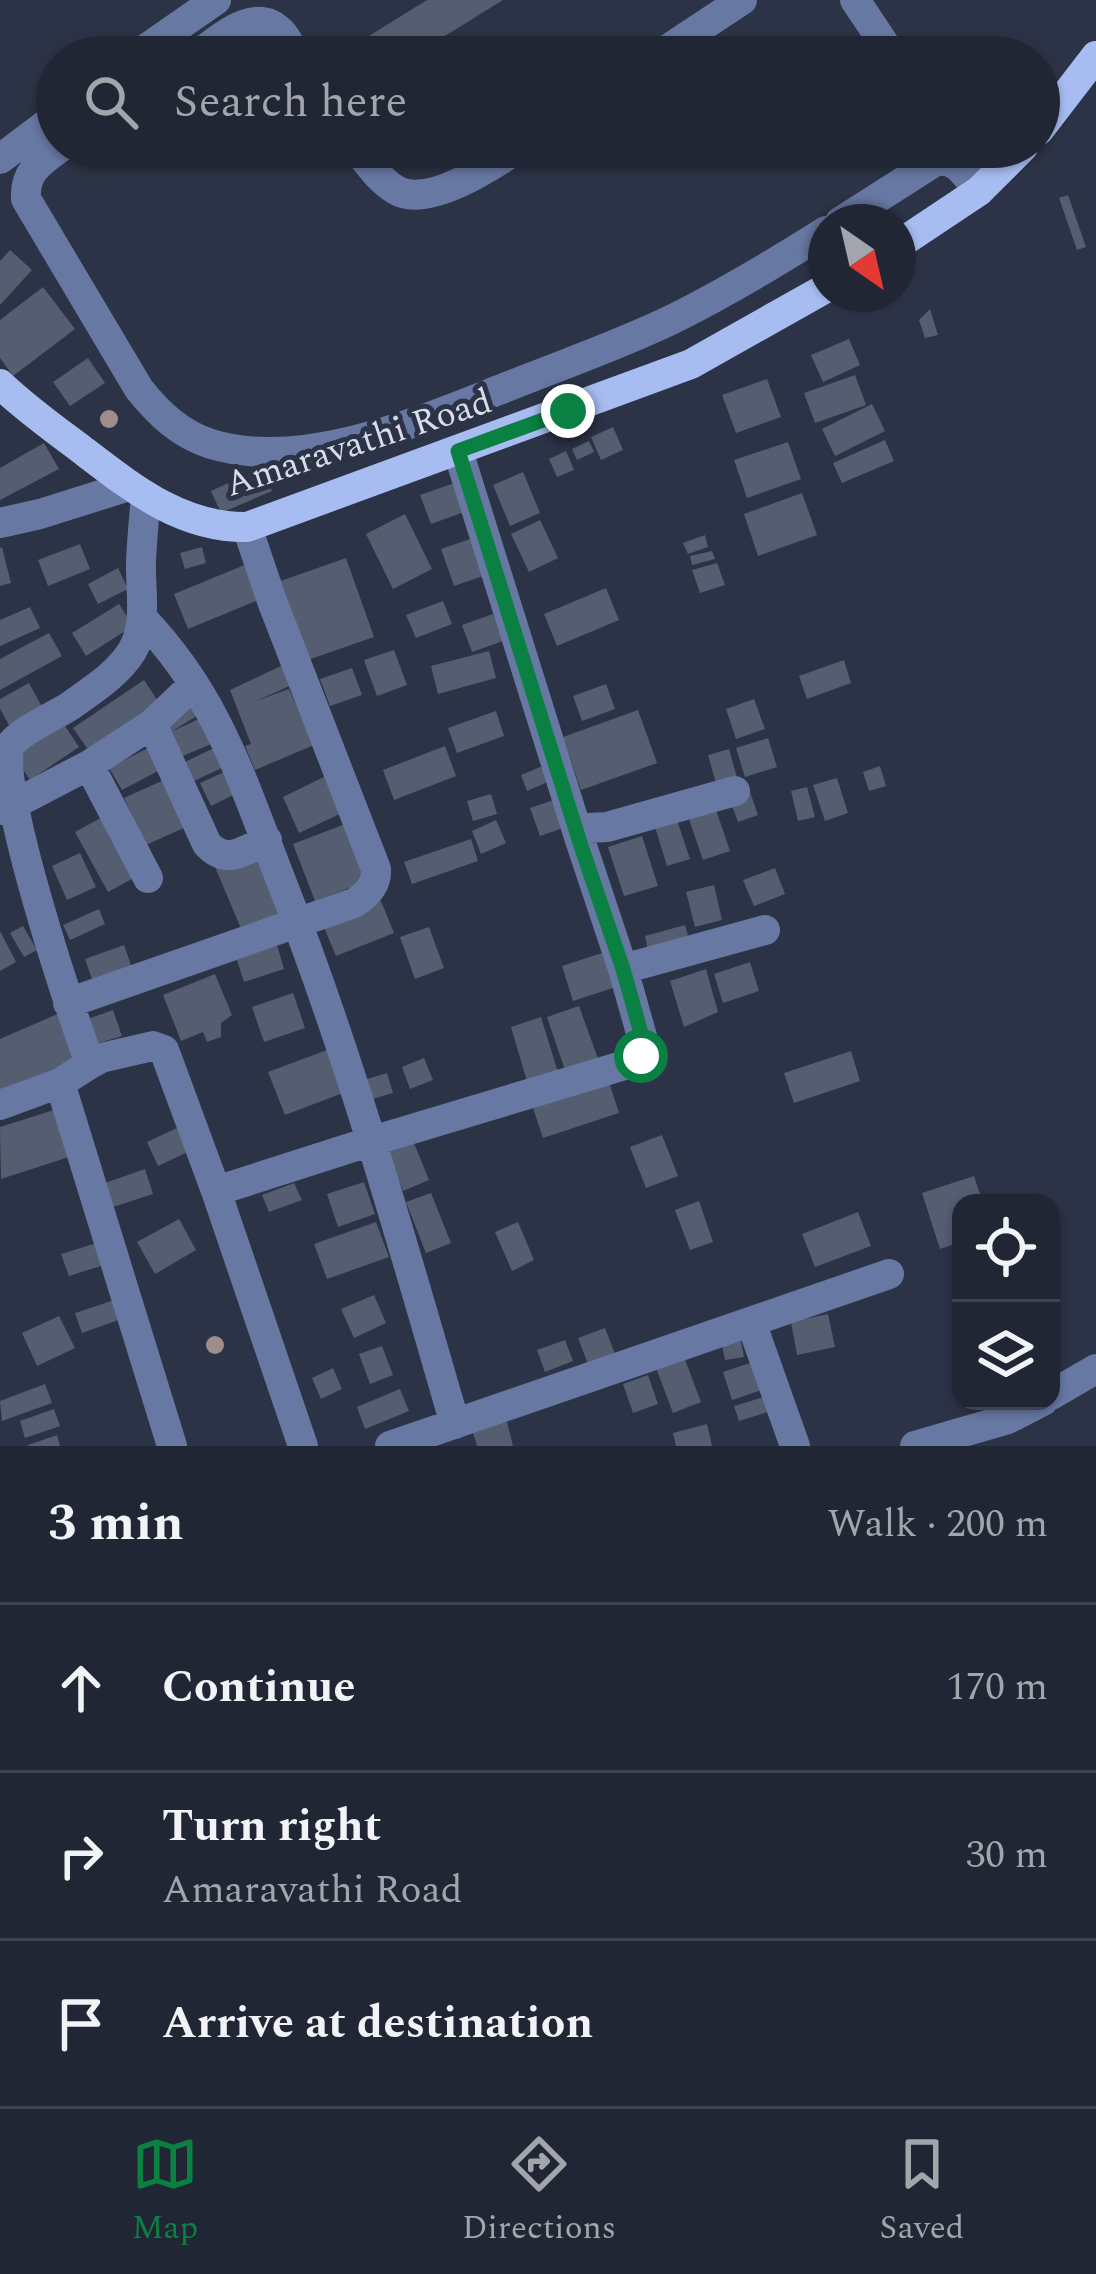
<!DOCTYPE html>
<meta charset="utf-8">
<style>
body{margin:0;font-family:Spectral,serif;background:#292e3c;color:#f1f3f6}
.controls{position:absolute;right:36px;bottom:36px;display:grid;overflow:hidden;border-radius:24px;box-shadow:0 3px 9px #0004}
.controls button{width:108px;height:108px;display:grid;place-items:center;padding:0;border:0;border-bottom:3px solid #3e434f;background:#212634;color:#f1f3f6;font:60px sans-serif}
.compass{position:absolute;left:808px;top:204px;width:108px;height:108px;border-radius:50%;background:#212634;box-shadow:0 3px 9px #0004;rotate:146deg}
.stop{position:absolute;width:36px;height:36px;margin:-27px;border:9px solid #0b8043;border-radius:50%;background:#fff}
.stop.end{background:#0b8043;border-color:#fff;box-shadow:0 3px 12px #0008}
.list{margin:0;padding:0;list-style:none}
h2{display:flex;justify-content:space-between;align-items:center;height:156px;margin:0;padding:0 48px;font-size:51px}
h2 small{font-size:39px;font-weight:400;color:#a2a5ac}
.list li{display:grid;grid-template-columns:78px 1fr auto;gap:36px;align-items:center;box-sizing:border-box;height:168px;padding:0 48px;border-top:3px solid #3e434f}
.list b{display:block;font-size:45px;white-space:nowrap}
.list p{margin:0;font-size:39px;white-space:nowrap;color:#a2a5ac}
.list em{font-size:39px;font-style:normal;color:#a2a5ac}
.icon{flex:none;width:66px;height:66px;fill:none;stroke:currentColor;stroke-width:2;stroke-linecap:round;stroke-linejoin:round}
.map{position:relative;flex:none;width:1096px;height:1446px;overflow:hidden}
.search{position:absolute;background:#212634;box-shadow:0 3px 9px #0004;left:36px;right:36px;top:36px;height:132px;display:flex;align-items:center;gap:30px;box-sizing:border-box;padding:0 42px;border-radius:66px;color:#a2a5ac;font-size:45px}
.sheet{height:660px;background:#212634}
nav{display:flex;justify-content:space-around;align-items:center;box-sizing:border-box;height:168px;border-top:3px solid #3e434f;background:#212634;font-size:33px;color:#a2a5ac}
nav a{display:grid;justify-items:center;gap:6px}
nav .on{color:#0b8043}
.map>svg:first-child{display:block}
.building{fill:#555d71}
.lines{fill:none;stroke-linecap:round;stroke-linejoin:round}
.minor{stroke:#6778a2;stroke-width:30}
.major{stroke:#a7bdf1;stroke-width:30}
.tree{fill:#9f8d8c}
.route{stroke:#0b8043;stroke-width:15}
.labels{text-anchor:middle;stroke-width:10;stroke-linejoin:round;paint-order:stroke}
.street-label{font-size:36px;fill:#d8dde9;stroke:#2c3346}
</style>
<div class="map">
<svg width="1096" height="1446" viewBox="0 0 1096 1446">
<rect width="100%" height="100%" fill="#2c3346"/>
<path class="building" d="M427 0H503L411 57H375L364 39Z
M1068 195 1086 247 1077 250 1059 198Z
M10 250 32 270 0 305V261Z
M43 287 75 329 13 376 0 358V320Z
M930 309 938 335 925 338 919 320Z
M849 339 860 365 823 382 811 355Z
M88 358 105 383 70 406 53 382Z
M855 375 866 405 815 423 804 393Z
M767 379 781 417 736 433 722 395Z
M872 404 885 431 835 456 822 429Z
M613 427 623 450 601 460 591 437Z
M885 440 894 461 842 483 833 463Z
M589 441 594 452 577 460 572 449Z
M788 442 801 479 747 498 734 460Z
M44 443 59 469 0 500V468Z
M566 451 574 470 557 477 549 459Z
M262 468 272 491 221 513 211 491Z
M523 472 540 513 510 526 493 485Z
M460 481 470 510 431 524 420 495Z
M802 493 817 535 758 556 744 514Z
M405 514 432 569 393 589 366 534Z
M540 520 558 558 529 572 511 534Z
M705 535 708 547 688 554 683 543Z
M473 538 486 575 454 586 441 549Z
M80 544 90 569 48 586 38 560Z
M2 547 11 583 0 586V548Z
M202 547 206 563 185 569 180 553Z
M712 551 715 559 692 565 690 556Z
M346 558 374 637 302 662 275 583Z
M717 563 725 585 700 593 692 570Z
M247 564 261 599 188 629 174 594Z
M118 568 128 589 98 604 88 584Z
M606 588 619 620 557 646 544 614Z
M443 601 452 624 416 638 406 615Z
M119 604 133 626 86 656 72 633Z
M30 607 40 628 0 646V620Z
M493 614 503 641 472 652 462 625Z
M49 633 62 656 0 690V659Z
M394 650 407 685 377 696 364 660Z
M489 651 496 678 438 694 431 666Z
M844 660 851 683 807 699 799 676Z
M285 664 294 684 256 701 289 689 314 745 255 770 245 746 251 744 230 690Z
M352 668 362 695 330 706 320 679Z
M144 680 162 707 91 754 73 728Z
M29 683 46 714 13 732 0 709V699Z
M606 684 615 709 582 721 573 696Z
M754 699 765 729 736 739 726 709Z
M194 704 200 714 171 732 203 717 214 743 180 757 161 725Z
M638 710 657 763 581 790 563 737Z
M496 711 504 736 457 753 448 728Z
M63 723 79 747 30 780 14 756Z
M768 738 777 767 745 777 736 748Z
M445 746 456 776 394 800 383 770Z
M216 747 224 767 194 781 185 762Z
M148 748 160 770 122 790 109 768Z
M729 749 738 781 717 787 708 755Z
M545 765 552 780 527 791 521 775Z
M880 766 886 786 869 791 863 772Z
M224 772 235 794 211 806 200 783Z
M324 777 342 813 299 833 283 797Z
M837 778 848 813 825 821 813 785Z
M166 779 188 826 146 845 124 798Z
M807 787 815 817 798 821 791 791Z
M750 792 758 815 738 822 730 800Z
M491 794 497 814 473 821 467 801Z
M557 799 566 827 540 836 530 808Z
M716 810 730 851 703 860 689 819Z
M108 814 141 874 108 892 75 832Z
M496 820 506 843 481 854 472 831Z
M677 820 690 859 667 866 655 827Z
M348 823 370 880 315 901 293 844Z
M642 836 658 886 624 896 608 847Z
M471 839 478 861 412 884 404 862Z
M263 849 286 911 242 931 215 867Z
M80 853 96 887 67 900 52 866Z
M775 868 785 894 754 906 743 880Z
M714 885 722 920 695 927 686 892Z
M381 901 394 933 336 956 323 925Z
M99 909 105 924 70 940 63 925Z
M685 925 690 943 649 955 645 936Z
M23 926 37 950 24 957 10 933Z
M429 927 444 968 415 979 400 937Z
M0 931 16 962 0 971Z
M124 945 132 968 93 982 85 959Z
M277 945 284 969 244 982 236 957Z
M608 951 619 986 573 1001 562 966Z
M750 962 759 991 723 1003 714 974Z
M706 969 718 1012 684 1027 670 981Z
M215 974 232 1015 221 1023V1037L207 1042 203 1032 181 1041 163 995Z
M293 993 305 1028 264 1042 252 1007Z
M579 1006 601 1067 568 1079 547 1017Z
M113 1010 122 1036 96 1044 88 1019Z
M62 1012 84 1062 0 1095V1039Z
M541 1017 560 1079 529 1088 511 1027Z
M327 1050 343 1093 285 1115 268 1072Z
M851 1051 860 1081 794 1103 784 1073Z
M424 1058 433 1080 410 1089 402 1067Z
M387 1073 393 1093 369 1100 364 1080Z
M609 1082 619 1113 543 1138 533 1108Z
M54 1110 69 1157 1 1179 0 1127Z
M177 1128 188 1152 158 1166 147 1142Z
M662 1135 678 1176 646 1188 630 1147Z
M414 1143 429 1180 403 1191 385 1144Z
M145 1169 153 1194 113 1207 105 1183Z
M974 1176 983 1203H961V1242L940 1249 922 1193Z
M364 1182 375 1214 338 1227 327 1194Z
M294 1183 302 1200 269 1212 262 1195Z
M431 1193 451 1243 426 1253 406 1202Z
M699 1201 713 1242 690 1250 675 1210Z
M858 1212 871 1246 815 1267 802 1234Z
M179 1219 196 1250 155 1274 137 1242Z
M376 1222 389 1257 327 1279 314 1244Z
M518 1222 534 1260 512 1271 495 1232Z
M100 1242 107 1264 69 1276 61 1254Z
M374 1295 386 1323 354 1338 341 1309Z
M117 1299 124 1318 82 1333 75 1313Z
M828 1314 835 1347 797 1355 791 1322Z
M59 1316 75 1348 37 1366 22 1333Z
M605 1328 615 1354 588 1364 578 1338Z
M565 1340 573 1361 545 1372 537 1350Z
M741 1341 744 1357 725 1360 722 1345Z
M382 1346 393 1375 370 1384 359 1354Z
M683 1354 701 1402 673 1413 655 1365Z
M756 1361 765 1389 732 1400 723 1372Z
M333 1368 342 1389 321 1399 312 1378Z
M648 1375 658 1404 633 1413 623 1384Z
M45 1384 52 1403 2 1421 0 1401Z
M400 1389 409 1411 365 1429 357 1407Z
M767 1396 771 1411 739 1421 734 1406Z
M54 1409 60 1426 25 1438 20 1421Z
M506 1418 513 1446H477L472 1429Z
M707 1424 712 1446H676L673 1433Z
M57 1435 60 1446H28V1445Z"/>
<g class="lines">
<path class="minor" d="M855 0 893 57
M134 57 216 0
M194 57C218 41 254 4 281 32 287 38 292 49 297 57
M656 57 742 0
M61 147C40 162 24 172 26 199L139 389C159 414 180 434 211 444 302 472 420 421 504 388 561 365 620 345 675 318 727 292 777 262 826 231
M355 147C367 162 379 180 396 190 428 209 493 165 520 147
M0 159 57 116
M840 222 934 162C956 155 966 176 979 191
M458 451 579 837
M0 523 40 514 129 486
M142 618C219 698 243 784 282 883 351 1059 402 1242 455 1424
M152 724 207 844C227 866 245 850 267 840
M89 765 148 878
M3 810 89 765 152 724 194 684
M623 969 765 930
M68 1003 354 903C367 895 377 885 376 869L272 601 247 527
M90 1064 101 1058 153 1046 164 1050 216 1191 303 1446
M60 1083 172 1446
M0 1105 60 1083 90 1064C68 1002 0 800 9 747 19 731 53 717 70 706 92 690 117 675 132 651 148 624 140 591 141 561 142 539 144 518 146 496
M216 1191 372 1141 635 1062 644 1049 643 1040 623 969 579 837 589 828 607 827 735 791
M751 1322 795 1446
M1051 1395 1096 1369
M390 1446 889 1274
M915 1446 1008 1419 1043 1401"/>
<path class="major" d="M1039 130 1096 56
M898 245 979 191 1023 147
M0 384C25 408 53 428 81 449 131 487 180 528 247 527L691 364 826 288"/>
</g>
<g class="tree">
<circle cx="109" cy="419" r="9"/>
<circle cx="215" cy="1345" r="9"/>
</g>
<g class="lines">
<path class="route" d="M568 411 458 451 581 846 623 969 643 1040 644 1049 641 1056"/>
</g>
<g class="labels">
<g class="street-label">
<text transform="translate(358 441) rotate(-18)" y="13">Amaravathi Road</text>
</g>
</g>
</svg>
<div class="controls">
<button><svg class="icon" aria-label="locate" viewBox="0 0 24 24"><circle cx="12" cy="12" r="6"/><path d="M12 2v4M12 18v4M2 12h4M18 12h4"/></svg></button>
<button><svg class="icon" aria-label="layers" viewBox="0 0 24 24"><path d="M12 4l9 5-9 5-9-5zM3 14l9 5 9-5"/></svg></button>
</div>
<svg class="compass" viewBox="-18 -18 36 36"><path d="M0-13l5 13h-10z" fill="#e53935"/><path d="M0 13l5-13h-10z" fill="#a2a5ac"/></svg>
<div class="stop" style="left:641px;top:1056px"></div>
<div class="stop end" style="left:568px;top:411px"></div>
<div class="search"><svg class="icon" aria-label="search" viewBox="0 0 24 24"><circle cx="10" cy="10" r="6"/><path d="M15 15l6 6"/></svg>Search here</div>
</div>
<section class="sheet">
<h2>3 min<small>Walk · 200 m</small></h2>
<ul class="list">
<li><svg class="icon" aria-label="ahead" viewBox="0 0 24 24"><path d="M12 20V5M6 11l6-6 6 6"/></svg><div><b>Continue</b></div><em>170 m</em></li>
<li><svg class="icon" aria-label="right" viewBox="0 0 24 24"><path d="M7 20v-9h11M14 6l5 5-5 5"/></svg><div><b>Turn right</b><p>Amaravathi Road</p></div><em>30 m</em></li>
<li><svg class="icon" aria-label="arrive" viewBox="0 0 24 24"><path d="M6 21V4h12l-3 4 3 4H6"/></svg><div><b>Arrive at destination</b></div></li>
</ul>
</section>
<nav>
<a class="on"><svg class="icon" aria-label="map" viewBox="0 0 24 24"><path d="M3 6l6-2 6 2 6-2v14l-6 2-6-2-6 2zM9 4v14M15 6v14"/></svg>Map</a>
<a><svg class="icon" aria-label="directions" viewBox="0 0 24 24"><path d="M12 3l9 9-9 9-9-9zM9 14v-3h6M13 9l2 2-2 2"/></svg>Directions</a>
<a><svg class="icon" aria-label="saved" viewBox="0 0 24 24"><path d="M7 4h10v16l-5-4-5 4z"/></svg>Saved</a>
</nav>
